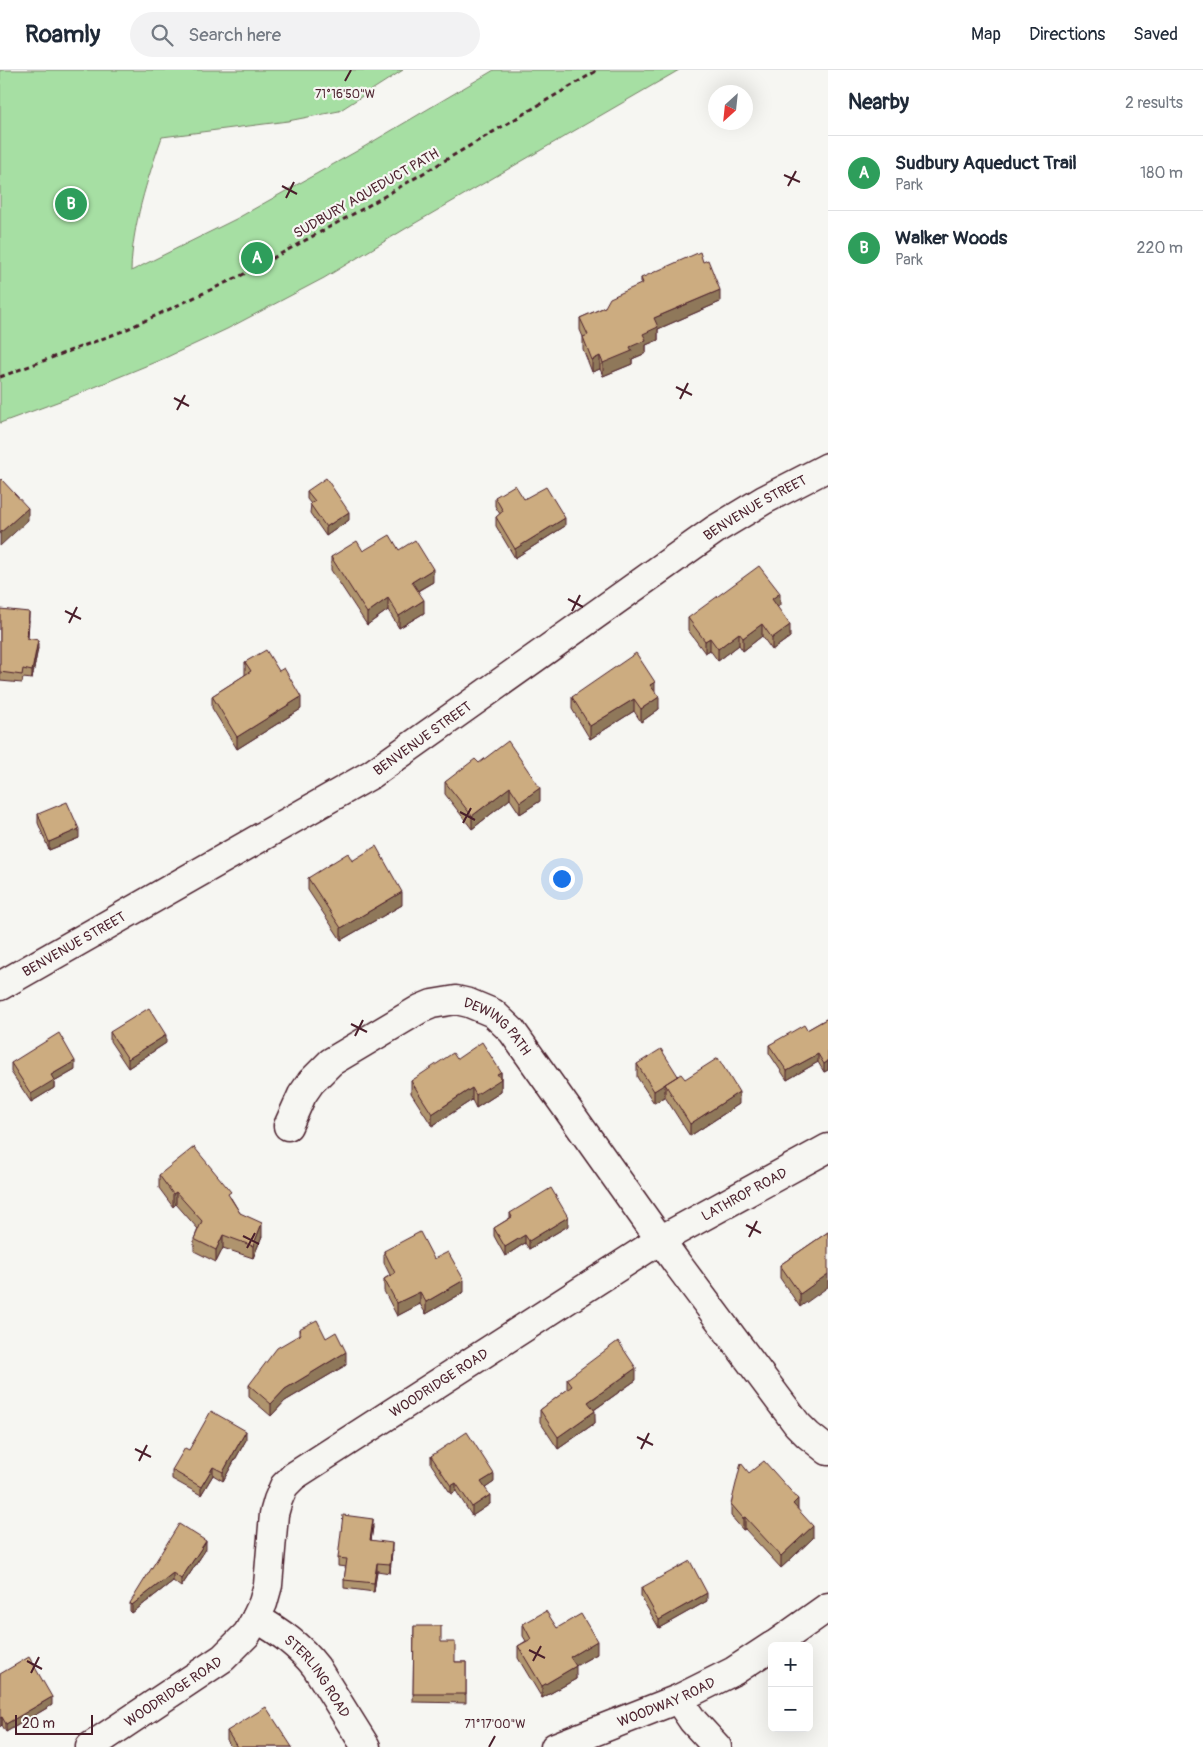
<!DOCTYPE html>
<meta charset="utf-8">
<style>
body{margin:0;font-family:Pangolin,sans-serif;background:#f2f2f3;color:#1f2937}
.controls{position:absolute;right:15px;bottom:15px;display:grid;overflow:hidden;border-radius:8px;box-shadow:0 5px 20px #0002}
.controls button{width:45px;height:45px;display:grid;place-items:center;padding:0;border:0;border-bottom:1px solid #e0e1e3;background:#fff;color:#1f2937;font:25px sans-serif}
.compass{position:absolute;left:708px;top:15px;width:45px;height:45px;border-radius:50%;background:#fff;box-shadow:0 5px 20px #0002;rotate:207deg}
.scale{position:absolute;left:15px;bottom:12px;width:78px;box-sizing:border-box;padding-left:5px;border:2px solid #4a1f2b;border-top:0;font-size:14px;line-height:18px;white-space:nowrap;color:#4a1f2b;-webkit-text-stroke:4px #f6f6f2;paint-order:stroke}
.you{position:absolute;left:561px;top:808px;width:18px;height:18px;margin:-12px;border:4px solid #fff;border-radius:50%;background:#1a73e8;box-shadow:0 0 0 8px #1a73e833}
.badge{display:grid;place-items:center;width:32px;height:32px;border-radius:50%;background:#4a1f2b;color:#fff;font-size:16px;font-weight:700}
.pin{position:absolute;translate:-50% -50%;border:2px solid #fff;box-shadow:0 1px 5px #0006}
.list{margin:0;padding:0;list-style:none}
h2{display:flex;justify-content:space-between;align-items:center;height:65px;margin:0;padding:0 20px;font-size:21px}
h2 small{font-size:16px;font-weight:400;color:#747a83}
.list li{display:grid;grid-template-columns:32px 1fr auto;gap:15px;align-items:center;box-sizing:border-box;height:75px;padding:0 20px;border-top:1px solid #e0e1e3}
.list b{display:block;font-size:19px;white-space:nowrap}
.list p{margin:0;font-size:16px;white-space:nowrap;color:#747a83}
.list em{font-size:16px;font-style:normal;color:#747a83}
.icon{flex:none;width:28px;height:28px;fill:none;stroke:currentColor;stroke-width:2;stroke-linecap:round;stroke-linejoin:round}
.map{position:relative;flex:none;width:828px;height:1677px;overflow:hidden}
header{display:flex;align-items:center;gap:30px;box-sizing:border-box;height:70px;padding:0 25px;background:#fff;border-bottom:1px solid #e0e1e3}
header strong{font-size:24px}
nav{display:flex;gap:28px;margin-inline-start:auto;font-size:18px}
.search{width:350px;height:45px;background:#f2f2f3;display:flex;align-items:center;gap:12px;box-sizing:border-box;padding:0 18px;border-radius:28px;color:#747a83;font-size:19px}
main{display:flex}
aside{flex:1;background:#fff}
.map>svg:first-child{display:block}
.green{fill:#a6dfa3;stroke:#787f67}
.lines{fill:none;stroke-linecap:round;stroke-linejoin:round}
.street-casing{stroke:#4a1f2b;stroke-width:31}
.secondary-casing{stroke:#4a1f2b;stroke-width:31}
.path{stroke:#4a1f2b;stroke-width:3;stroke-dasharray:5 4;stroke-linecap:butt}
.street{stroke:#f6f6f2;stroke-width:28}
.secondary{stroke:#f6f6f2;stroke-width:28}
.wall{fill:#af946e;stroke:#4a1f2b}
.shaded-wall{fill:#8f785a;stroke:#4a1f2b}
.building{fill:#ccac80;stroke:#4a1f2b}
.ticks{fill:none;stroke:#4a1f2b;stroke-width:2}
.labels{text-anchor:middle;stroke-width:4.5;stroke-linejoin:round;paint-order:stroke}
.street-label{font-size:14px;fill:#4a1f2b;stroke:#f6f6f2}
.ticks-label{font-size:12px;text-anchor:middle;fill:#4a1f2b;stroke:#f6f6f2;stroke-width:4.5;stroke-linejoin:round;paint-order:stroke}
</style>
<header>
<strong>Roamly</strong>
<div class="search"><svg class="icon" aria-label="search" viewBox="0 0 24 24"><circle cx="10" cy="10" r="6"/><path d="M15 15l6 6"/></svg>Search here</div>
<nav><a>Map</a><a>Directions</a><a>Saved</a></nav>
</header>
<main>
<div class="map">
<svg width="828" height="1677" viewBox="0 0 828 1677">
<rect width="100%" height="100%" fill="#f6f6f2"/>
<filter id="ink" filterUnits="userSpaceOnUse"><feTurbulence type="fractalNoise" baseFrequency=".02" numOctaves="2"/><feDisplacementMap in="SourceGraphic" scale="10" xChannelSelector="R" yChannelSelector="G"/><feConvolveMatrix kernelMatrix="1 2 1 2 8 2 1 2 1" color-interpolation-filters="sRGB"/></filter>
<g filter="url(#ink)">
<path class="green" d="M0 0H403L339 41 288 51 162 67C147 110 132 156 131 201L236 149 357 81 494 0H679L405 159 324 208 227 259 165 288 68 328 0 353Z"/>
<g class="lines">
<defs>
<g id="street">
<path id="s1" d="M288 1056 302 1025 311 1012 331 992 420 939 432 934 456 930 469 933 493 943 512 961 676 1192 797 1354 808 1365 828 1381"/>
<path id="s2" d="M256 1548C280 1562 299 1575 316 1597L366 1677"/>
<path d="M773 1576 828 1537"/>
<path d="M678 1629 693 1651 717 1677"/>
<path id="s3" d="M90 1677 223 1588 247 1564 256 1548 263 1533 268 1515 274 1444 278 1430 284 1416 294 1406 660 1170 828 1078"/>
<path id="s4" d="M555 1677 678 1629 734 1601 772 1576"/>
</g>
<g id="secondary">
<path id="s5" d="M0 916 372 704 716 459 764 430 828 397"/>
</g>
</defs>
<use href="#street" class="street-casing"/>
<use href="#secondary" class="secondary-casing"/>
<path class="path" d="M0 307 123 261 242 205 366 137 598 0"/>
<use href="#street" class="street"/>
<use href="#secondary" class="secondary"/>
</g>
<path class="wall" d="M641 208 720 232 658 259V270L646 275V283L632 289V294L603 306 600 299 592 302 583 279V267L580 260V248L605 237 641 214Z
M307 421 349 450 326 466 310 443 311 434 307 429Z
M495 427 524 429 565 456 515 488 496 456V447L500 444 495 436Z
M399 480 433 512 418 521 424 543 399 558 388 540 367 555 331 500V487L363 481Z
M780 535 777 537 790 567 772 580 762 566 743 581 739 575 718 591 710 580 705 583 688 560V548Z
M0 539 29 550 28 569 38 578 32 609 23 608 22 613 0 611Z
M245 592 301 639 237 679 212 638V626L245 605Z
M655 622 659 639 641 652 634 641 590 669 572 639V627Z
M479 693 540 731 520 744 510 729 472 759 445 724V712Z
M38 744 79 768 49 780 38 753Z
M352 791 402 835 341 870 308 820V808Z
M828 948V1000L824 1002 818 992 787 1010 769 983V975L807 960Z
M110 962 166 973 128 998 110 971Z
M457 989 501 1002V1022L476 1038 472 1030 432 1056 411 1023V1011Z
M11 993 75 1000 54 1012V1018L31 1032 11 1002Z
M637 994 685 1009 739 1034 690 1066 665 1027 654 1033 637 1007Z
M159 1105 231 1128 240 1143 262 1166 253 1188 223 1178 216 1192 194 1181V1169L198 1159 176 1134 173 1137 159 1118Z
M510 1143 568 1156 529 1179 525 1173 505 1186 494 1166V1158L510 1148Z
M828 1162 800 1237 780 1208V1195Z
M384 1181 434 1189 464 1222 426 1244 420 1234 397 1246 384 1221V1209L390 1205 384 1193Z
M299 1259 326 1268 346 1295 285 1331 271 1346 249 1327V1315L299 1265Z
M567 1309 636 1310 594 1340 595 1353 558 1379 540 1352V1340L567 1320Z
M246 1370 223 1411 213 1405 201 1425 172 1409V1400L189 1380Z
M431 1386 494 1412 485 1418 490 1434 472 1446 456 1421 451 1424 431 1394Z
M749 1403 798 1440 813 1468 781 1498 745 1459 743 1460 731 1446V1434Z
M373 1457 371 1470 392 1481 390 1503 377 1501 374 1522 344 1518V1510L346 1497 338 1496V1488Z
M206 1479 181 1517 173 1511 132 1543 130 1541V1533Z
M641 1518 707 1531 659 1558 641 1527Z
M523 1554 557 1558 597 1584 575 1596 576 1609 542 1628 518 1588V1576L526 1571 523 1566Z
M414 1556 441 1572 455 1592H466V1633L413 1632Z
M0 1604 52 1635 6 1662 2 1655Z
M227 1661 292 1677H231L227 1670Z"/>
<path class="shaded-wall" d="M720 220V232L658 259V270L646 275V283L632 289V294L603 306V293L630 277 643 264 654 248Z
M600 286V299L592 302V290Z
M28 438V450L0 476V463Z
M349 442V450L326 466V457Z
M565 448V456L515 488V479Z
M433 499V512L412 524V512Z
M780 523V535L772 541V529Z
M388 528V540L367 555V543Z
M424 530V543L399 558V546Z
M29 542V550L27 577V568Z
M762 554V566L743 581V568Z
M790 555V567L772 580V568Z
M739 563V575L718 591V579Z
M710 568V580L705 583V571Z
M38 570V578L32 609V601Z
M655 612V624L650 615Z
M301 627V639L237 679V667Z
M659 627V639L641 652V639Z
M634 629V641L590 669V656Z
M510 717V729L472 759V746Z
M540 718V731L520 744V732Z
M79 759V768L49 780V772Z
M402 822V835L341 870V858Z
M166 965V973L128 998V989Z
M818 984V992L787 1010V1001Z
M75 991V1000L54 1012V1018L31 1032V1024L51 1005Z
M828 991V1000L824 1002V994Z
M501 1002V1022L476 1038V1025L497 1004Z
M678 1006 665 1014V1027L654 1033V1021Z
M472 1018V1030L432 1056V1044Z
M739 1022V1034L690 1066V1054Z
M176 1122V1134L173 1137V1124Z
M568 1147V1156L529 1179V1171Z
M262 1153V1166L253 1188V1176Z
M223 1165V1178L216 1192V1180Z
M525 1165V1173L505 1186V1177Z
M828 1204V1217L800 1237V1224Z
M464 1210V1222L426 1244V1232Z
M420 1222V1234L397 1246V1233Z
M346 1282V1295L285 1331 271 1346V1334L285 1319Z
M636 1298V1310L588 1344V1332Z
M595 1341V1353L558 1379V1367Z
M246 1361V1370L223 1411V1402Z
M213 1397V1405L201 1425V1417Z
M494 1404V1412L481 1421V1412Z
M456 1413V1421L451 1424V1416Z
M490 1425V1434L472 1446V1437Z
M798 1429V1442L793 1434Z
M745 1447V1459L743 1460V1448Z
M373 1449V1457L370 1478V1470Z
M813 1456V1468L781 1498V1486Z
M206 1471V1479L181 1517V1509Z
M392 1473V1481L390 1503V1494Z
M377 1493V1501L374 1522V1513Z
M173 1503V1511L132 1543V1535Z
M707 1523V1531L659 1558V1550Z
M597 1571V1584L570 1599V1587Z
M576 1596V1609L542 1628V1616Z
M52 1627V1635L6 1662V1654Z
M2 1647V1655L0 1657V1648Z"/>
<path class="building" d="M700 182 703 192 708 190 720 220 654 248 658 257 643 264 646 270 630 277 632 281 603 293 600 286 592 290 583 267 588 265 580 248 605 237 610 228 643 213 641 208Z
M326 408 349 442 326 457 310 434 315 431 307 421Z
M1 409 28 438 0 463V410Z
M515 415 524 429 546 417 565 448 515 479 496 447 503 441 495 427Z
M390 465 399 480 415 470 433 499 412 512 424 530 399 546 388 528 367 543 331 487 357 471 363 481Z
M759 496 780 523 772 529 790 555 772 568 762 554 743 568 739 563 718 579 710 568 705 571 688 548Z
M0 539 29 542 27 568 38 570 32 601 23 599 22 605 0 602Z
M266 580 279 601 284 598 301 627 237 667 212 626 251 601 245 592Z
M636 583 655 612 650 615 659 627 641 639 634 629 590 656 572 627Z
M508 671 540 718 520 732 510 717 472 746 445 712 475 689 479 693Z
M67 732 79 759 49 772 38 744Z
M376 776 402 822 341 858 308 808 348 783 352 791Z
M149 938 166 965 128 989 110 962Z
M828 948V991L824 994 818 984 787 1001 769 975 804 955 807 960Z
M59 963 75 991 51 1005 54 1010 31 1024 11 993Z
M482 972 501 1002 497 1004 501 1009 476 1025 472 1018 432 1044 411 1011 453 983 457 989Z
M661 979 678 1006 654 1021 637 994Z
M718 988 739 1022 690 1054 665 1014 681 1004 685 1009Z
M194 1077 231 1122 228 1124 240 1143 262 1153 253 1176 223 1165 216 1180 194 1169 202 1151 176 1122 173 1124 159 1105Z
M551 1118 568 1147 529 1171 525 1165 505 1177 494 1158 512 1147 510 1143Z
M420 1162 434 1189 448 1182 464 1210 426 1232 420 1222 397 1233 384 1209 395 1203 384 1181Z
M828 1162V1204L800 1224 780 1195Z
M317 1250 326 1268 336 1262 346 1282 285 1319 271 1334 249 1315 277 1278 301 1264 299 1259Z
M618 1271 636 1298 588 1332 595 1341 558 1367 540 1340 572 1316 567 1309Z
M211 1341 246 1361 223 1402 213 1397 201 1417 172 1400 185 1378 189 1380Z
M467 1362 494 1404 481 1412 490 1425 472 1437 456 1413 451 1416 431 1386Z
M764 1391 798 1429 793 1434 813 1456 781 1486 745 1447 743 1448 731 1434 741 1393 749 1403Z
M343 1445 373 1449 370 1470 392 1473 390 1494 377 1493 374 1513 344 1510 347 1489 338 1488Z
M179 1454 206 1471 181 1509 173 1503 132 1535 130 1533Z
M690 1491 707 1523 659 1550 641 1518Z
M546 1541 557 1558 581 1544 597 1571 570 1587 576 1596 542 1616 518 1576 531 1569 523 1554Z
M414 1556H441V1572H455V1592H466V1624H413Z
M29 1587 52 1627 6 1654 2 1647 0 1648V1604Z
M266 1637 292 1677H237L227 1661Z"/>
</g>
<path class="ticks" d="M345 11 351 0M784 105 800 112M282 116 297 124M788 116 796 101M286 128 294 112M676 317 692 325M174 328 189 336M680 329 688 313M177 340 185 325M568 529 583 537M65 541 81 549M572 541 580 525M69 553 77 537M460 742 475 750M463 753 471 738M351 954 367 962M355 966 363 950M746 1155 761 1163M243 1166 259 1174M749 1167 757 1151M247 1178 255 1163M637 1367 653 1375M135 1379 151 1387M641 1379 649 1363M139 1391 147 1375M529 1580 545 1588M27 1591 42 1599M533 1591 541 1576M31 1603 39 1587M489 1677 495 1666"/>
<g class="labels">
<g class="street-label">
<text transform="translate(366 123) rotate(-30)" y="5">SUDBURY AQUEDUCT PATH</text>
<text dy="5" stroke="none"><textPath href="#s5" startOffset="895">BENVENUE STREET</textPath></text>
<text dy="5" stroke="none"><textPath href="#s5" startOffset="490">BENVENUE STREET</textPath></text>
<text dy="5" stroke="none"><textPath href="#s5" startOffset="85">BENVENUE STREET</textPath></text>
<text dy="5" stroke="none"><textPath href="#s1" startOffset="270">DEWING PATH</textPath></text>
<text dy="5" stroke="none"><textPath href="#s3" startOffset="894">LATHROP ROAD</textPath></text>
<text dy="5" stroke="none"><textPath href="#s3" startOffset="535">WOODRIDGE ROAD</textPath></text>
<text dy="5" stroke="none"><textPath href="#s2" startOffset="86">STERLING ROAD</textPath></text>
<text dy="5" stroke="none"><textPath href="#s3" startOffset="100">WOODRIDGE ROAD</textPath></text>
<text dy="5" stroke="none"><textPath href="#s4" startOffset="120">WOODWAY ROAD</textPath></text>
</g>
</g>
<g class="ticks-label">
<text x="345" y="28">71°16'50"W</text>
<text x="495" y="1658">71°17'00"W</text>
</g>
</svg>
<div class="controls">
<button>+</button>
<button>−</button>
</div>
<svg class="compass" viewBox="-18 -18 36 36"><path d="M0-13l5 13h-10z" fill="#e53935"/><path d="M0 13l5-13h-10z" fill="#747a83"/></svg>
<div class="scale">20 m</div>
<div class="you"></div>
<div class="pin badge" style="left:257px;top:188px;background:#2e9e5b">A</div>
<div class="pin badge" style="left:71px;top:134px;background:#2e9e5b">B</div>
</div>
<aside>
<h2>Nearby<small>2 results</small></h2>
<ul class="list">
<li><span class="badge" style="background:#2e9e5b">A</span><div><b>Sudbury Aqueduct Trail</b><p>Park</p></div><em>180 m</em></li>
<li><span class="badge" style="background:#2e9e5b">B</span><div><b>Walker Woods</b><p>Park</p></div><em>220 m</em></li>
</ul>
</aside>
</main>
